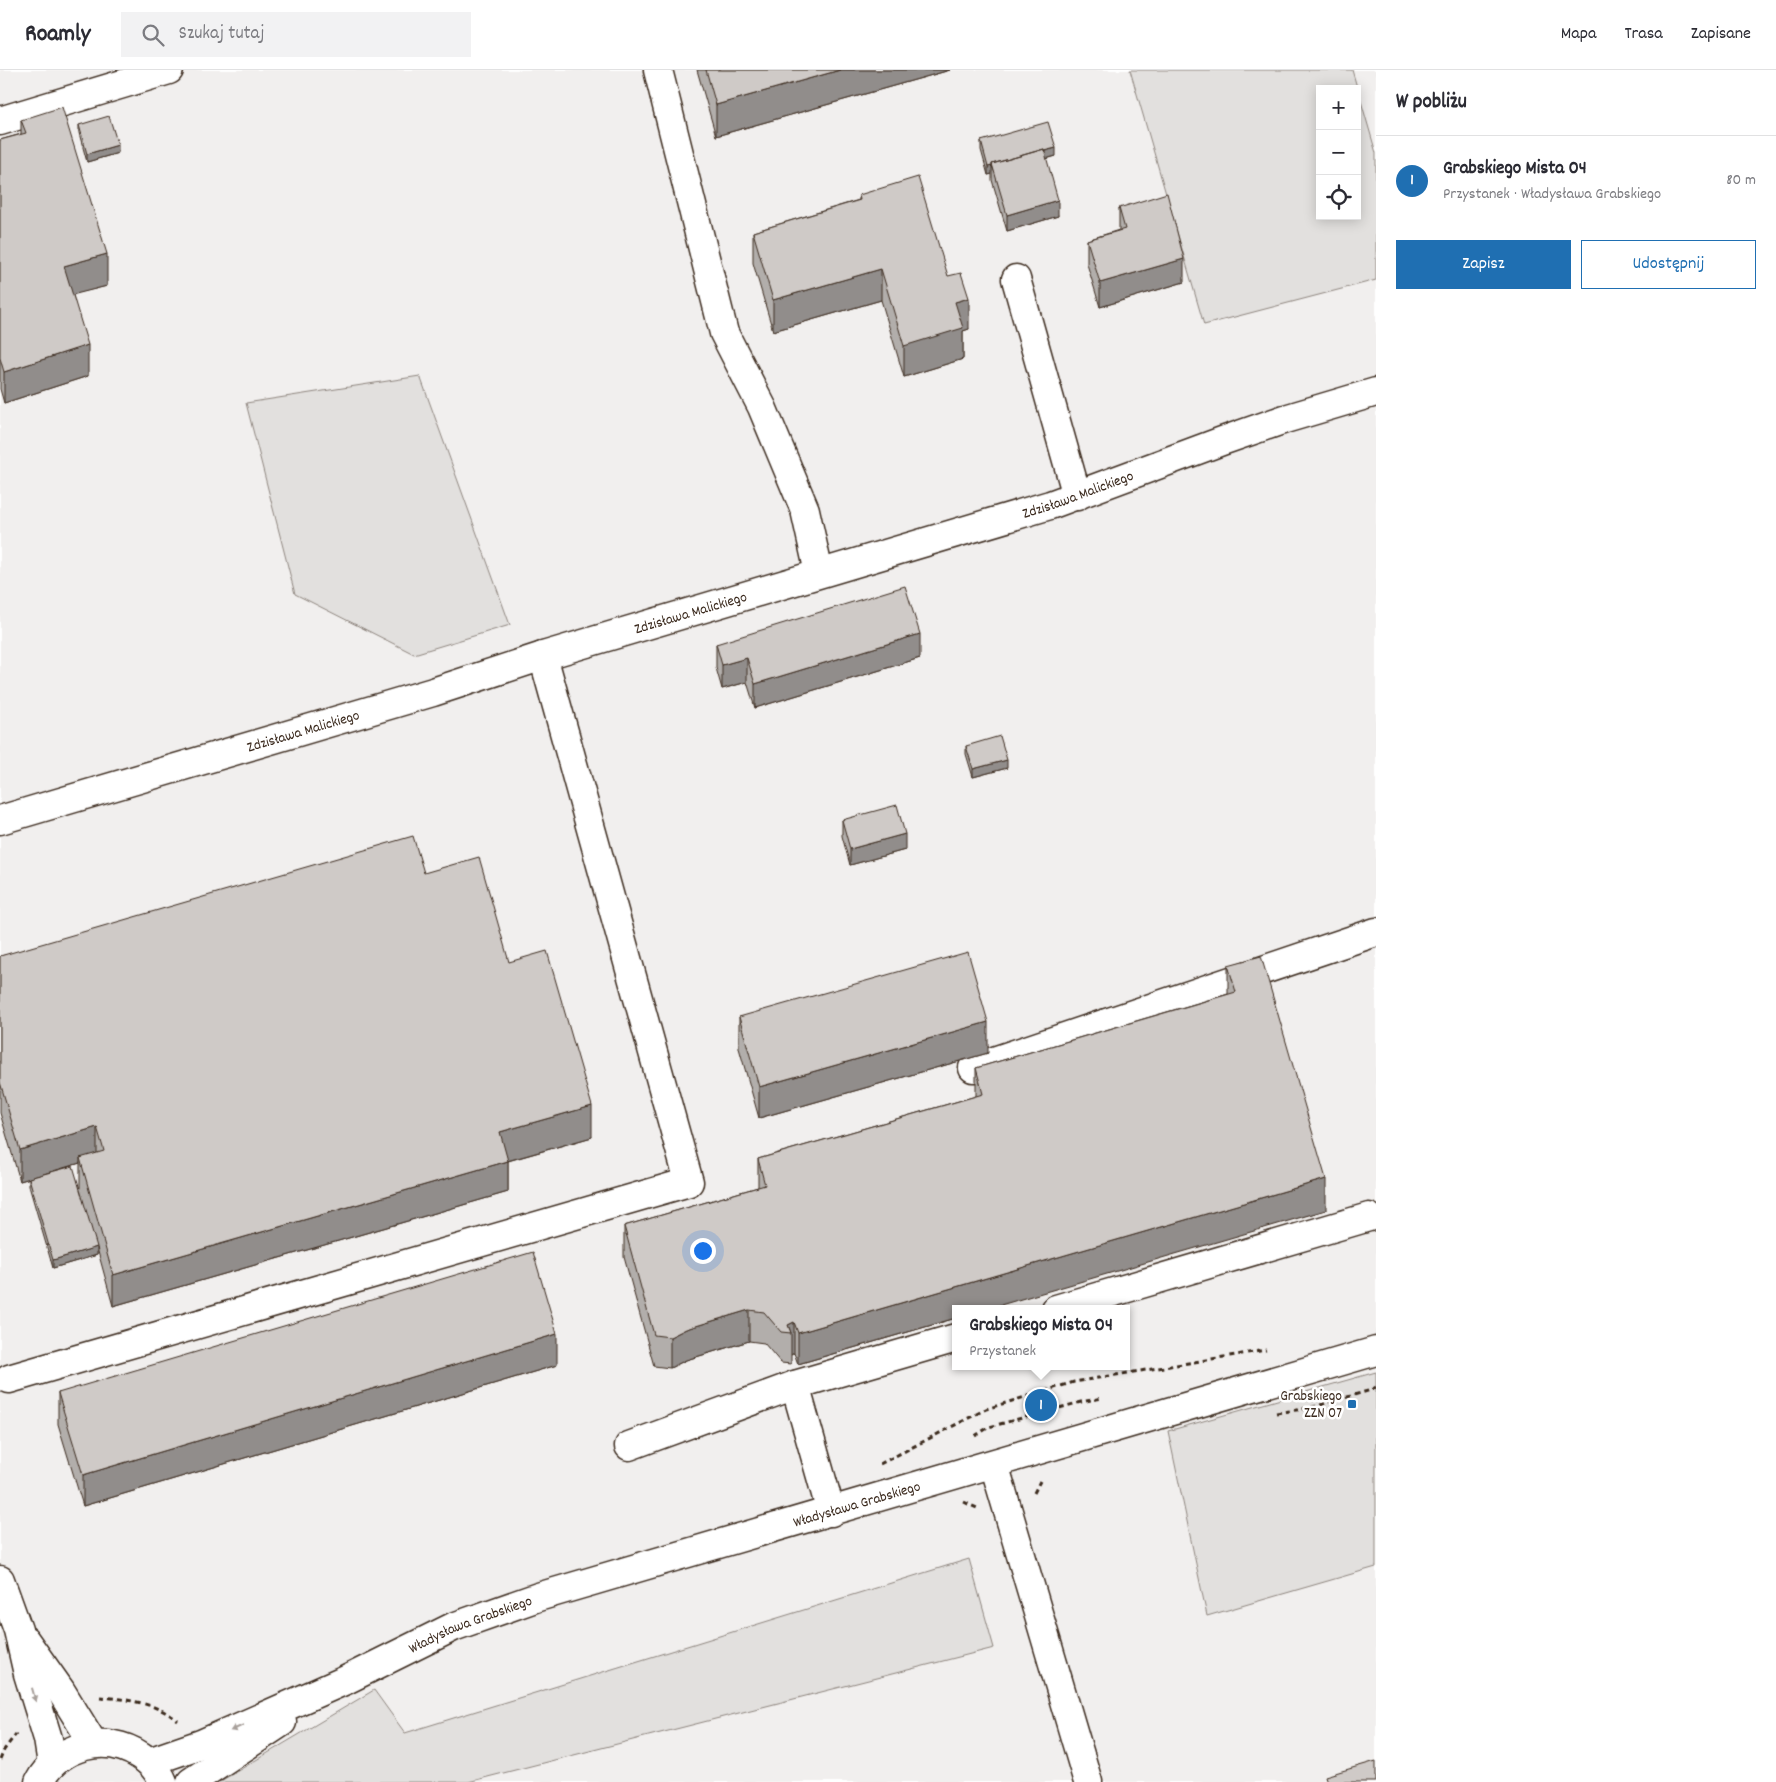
<!DOCTYPE html>
<html lang="pl">
<meta charset="utf-8">
<style>
body{margin:0;font-family:Dekko,sans-serif;background:#f2f2f3;color:#2b2b33}
.controls{position:absolute;right:15px;top:15px;display:grid;overflow:hidden;border-radius:0px;box-shadow:0 2px 12px #0003}
.controls button{width:45px;height:45px;display:grid;place-items:center;padding:0;border:0;border-bottom:1px solid #e1e1e2;background:#fff;color:#2b2b33;font:25px sans-serif}
.you{position:absolute;left:702px;top:1180px;width:18px;height:18px;margin:-12px;border:4px solid #fff;border-radius:50%;background:#1a73e8;box-shadow:0 0 0 8px #1a73e833}
.badge{display:grid;place-items:center;width:32px;height:32px;border-radius:50%;background:#1f6fb2;color:#fff;font-size:16px;font-weight:700}
.pin{position:absolute;translate:-50% -50%;border:2px solid #fff;box-shadow:0 1px 5px #0006}
.popup{position:absolute;left:952px;top:1235px;width:178px;height:65px;box-sizing:border-box;display:grid;place-content:center;border-radius:0px;background:#fff;filter:drop-shadow(0 1px 4px #0005);font-size:16px;white-space:nowrap;color:#7c7c81}
.popup b{font-size:19px;color:#2b2b33}
.popup::after{content:'';position:absolute;left:50%;top:100%;margin-left:-10px;border:10px solid transparent;border-top-color:#fff}
.list{margin:0;padding:0;list-style:none}
h2{display:flex;justify-content:space-between;align-items:center;height:65px;margin:0;padding:0 20px;font-size:21px}
h2 small{font-size:16px;font-weight:400;color:#7c7c81}
.list li{display:grid;grid-template-columns:32px 1fr auto;gap:15px;align-items:center;box-sizing:border-box;height:90px;padding:0 20px;border-top:1px solid #e1e1e2}
.list b{display:block;font-size:19px;white-space:nowrap}
.list p{margin:0;font-size:16px;white-space:nowrap;color:#7c7c81}
.list em{font-size:16px;font-style:normal;color:#7c7c81}
.actions{display:flex;gap:10px;padding:15px 20px}
.actions a{flex:1;padding:11px 0;border:1px solid #1f6fb2;border-radius:0px;text-align:center;font-size:18px;color:#1f6fb2}
.actions .main{background:#1f6fb2;color:#fff}
.icon{flex:none;width:28px;height:28px;fill:none;stroke:currentColor;stroke-width:2;stroke-linecap:round;stroke-linejoin:round}
.map{position:relative;flex:none;width:1376px;height:1712px;overflow:hidden}
header{display:flex;align-items:center;gap:30px;box-sizing:border-box;height:70px;padding:0 25px;background:#fff;border-bottom:1px solid #e1e1e2}
header strong{font-size:24px}
nav{display:flex;gap:28px;margin-inline-start:auto;font-size:18px}
.search{width:350px;height:45px;background:#f2f2f3;display:flex;align-items:center;gap:12px;box-sizing:border-box;padding:0 18px;border-radius:0px;color:#7c7c81;font-size:19px}
main{display:flex}
aside{flex:1;background:#fff}
.map>svg:first-child{display:block}
.built{fill:#f1efee;fill-rule:evenodd}
.green{fill:#e2e0de;stroke:#8e857e;fill-rule:evenodd}
.lines{fill:none;stroke-linecap:round;stroke-linejoin:round}
.minor-casing{stroke:#3b2a1e;stroke-width:31}
.path{stroke:#3b2a1e;stroke-width:3;stroke-dasharray:5 4;stroke-linecap:butt}
.minor{stroke:#fff;stroke-width:28}
.wall{fill:#b2aeab;stroke:#3b2a1e}
.shaded-wall{fill:#918d8b;stroke:#3b2a1e}
.building{fill:#cfcac7;stroke:#3b2a1e}
.oneway{fill:#a79f9a}
.poi-dot{fill:#1f6fb2;stroke:#fff;stroke-width:2}
.labels{text-anchor:middle;stroke-width:5;stroke-linejoin:round;paint-order:stroke}
.street-label{font-size:15px;fill:#3b2a1e;stroke:#fff}
.poi-label{font-size:15px;fill:#3b2a1e;stroke:#fff;text-anchor:end}
</style>
<header>
<strong>Roamly</strong>
<div class="search"><svg class="icon" aria-label="search" viewBox="0 0 24 24"><circle cx="10" cy="10" r="6"/><path d="M15 15l6 6"/></svg>Szukaj tutaj</div>
<nav><a>Mapa</a><a>Trasa</a><a>Zapisane</a></nav>
</header>
<main>
<div class="map">
<svg width="1376" height="1712" viewBox="0 0 1376 1712">
<rect width="100%" height="100%" fill="#fff"/>
<filter id="ink" filterUnits="userSpaceOnUse"><feTurbulence type="fractalNoise" baseFrequency=".02" numOctaves="2"/><feDisplacementMap in="SourceGraphic" scale="10" xChannelSelector="R" yChannelSelector="G"/><feConvolveMatrix kernelMatrix="1 2 1 2 8 2 1 2 1" color-interpolation-filters="sRGB"/></filter>
<g filter="url(#ink)">
<path class="built" d="M0 0H1376V1712H0ZM1320 19H1357V146H1320ZM956 1239H1126V1296H956Z"/>
<path class="green" d="M1130 0H1352L1376 83V210L1204 255ZM1320 19H1357V146H1320Z
M420 306 510 555 414 584 295 524 246 333Z
M1376 1302V1497L1207 1546 1168 1361Z
M969 1489 994 1578 468 1712H219L374 1620 405 1663Z"/>
<g class="lines">
<defs>
<g id="minor">
<path d="M658 0 724 263 762 337 805 440 819 503"/>
<path d="M0 51 169 0"/>
<path d="M1016 209 1077 426"/>
<path id="s1" d="M0 750 433 622 543 586 1050 435 1222 371 1285 349 1376 322"/>
<path d="M973 998 1376 862"/>
<path d="M1056 1239 1369 1147"/>
<path d="M9 1309 689 1112 543 586"/>
<path d="M629 1376 795 1315"/>
<path d="M994 1394 1088 1712"/>
<path d="M831 1442 795 1315 956 1268"/>
<path d="M0 1510 18 1560 28 1604 48 1669 52 1694"/>
<path d="M25 1570 61 1621 93 1673"/>
<path id="s2" d="M149 1692 201 1674 346 1610 453 1557 538 1527 1376 1281"/>
<path d="M39 1712C59 1675 106 1662 141 1686 150 1692 159 1702 163 1712"/>
<path d="M191 1712 282 1652"/>
</g>
</defs>
<use href="#minor" class="minor-casing"/>
<path class="path" d="M1276 1343 1310 1338 1371 1320 1376 1317
M975 1366 989 1357 1081 1332 1102 1328
M880 1394 986 1339 1074 1312 1266 1280
M1034 1423 1040 1411
M964 1432 977 1438
M100 1627C127 1629 157 1633 178 1651
M0 1690 4 1680 16 1664"/>
<use href="#minor" class="minor"/>
</g>
<path class="wall" d="M697 0H950L716 66Z
M21 50 107 216 73 224 88 306 4 333 0 319V70L21 64Z
M79 55 118 83 87 92 79 63Z
M981 71 1056 86 1046 89 1058 146 1007 161 992 110V104L988 105 981 80Z
M859 125 948 206 969 259 963 261V289L904 307 881 230 773 261 753 193V162L859 130Z
M1119 138 1184 212 1100 237 1087 194V170L1119 160Z
M716 574 920 588 755 638 747 612 722 619 716 598Z
M966 676 1007 698 973 707 966 684Z
M842 750 905 780 850 795 842 766Z
M424 803 509 892 592 1067 508 1091V1122L113 1236 97 1178V1185L53 1198 29 1116V1108L80 1118V1093L20 1111 0 1043V886Z
M1228 895 1326 1140 956 1239V1248L798 1294 794 1283 791 1285V1294L781 1293 764 1273 749 1271 686 1290 670 1298 654 1296 624 1187V1156L758 1117V1089L976 1026V998L1228 924Z
M739 947 988 983 759 1048 739 978Z
M557 1295 83 1436 58 1354V1323Z"/>
<path class="shaded-wall" d="M840 0H950L716 66V35Z
M118 75V83L87 92V84Z
M1056 78V86L995 103 992 96Z
M992 96V104L988 105V97Z
M1058 130V146L1007 161V145Z
M107 184V216L64 227V196Z
M1184 189V212L1100 237V213Z
M881 199V230L773 261V230Z
M969 228V259L963 261V289L904 307V276L955 232Z
M88 275V306L4 333V302Z
M920 564V588L755 638V614Z
M747 588V612L722 619V595Z
M1007 690V698L973 707V699Z
M905 764V780L850 795V779Z
M988 952V983L759 1048V1017Z
M592 1036V1067L500 1093V1062Z
M97 1057V1088H80V1093L20 1111V1080Z
M508 1091V1122L113 1236V1205Z
M1326 1109V1140L987 1239H956V1248L798 1294V1263Z
M97 1177V1185L53 1198V1190Z
M749 1240V1271L686 1290 670 1298V1267L686 1259Z
M794 1252V1283L791 1285V1263L788 1255Z
M557 1264V1295L83 1436V1405Z"/>
<path class="building" d="M706 0H840L716 35Z
M62 37 107 184 64 196 88 275 4 302 0 288V70L26 63 21 50Z
M109 46 118 75 87 84 79 55Z
M1048 52 1056 78 1044 81V79L992 94V96L988 97 981 71Z
M1044 79 1058 130 1007 145 992 94Z
M918 107 948 206 961 203 969 228 955 232 963 258 904 276 881 199 773 230 753 162 860 130 859 125Z
M1167 123 1184 189 1100 213 1087 170 1125 159 1119 138Z
M905 516 920 564 755 614 747 588 722 595 716 574Z
M1000 666 1007 690 973 699 966 676Z
M897 735 905 764 850 779 842 750Z
M413 766 424 803 479 787 509 892 547 881 592 1036 500 1062 508 1091 113 1205 80 1088 104 1081 97 1057 20 1080 0 1012V886Z
M968 882 988 952 759 1017 739 947Z
M1261 886 1326 1109 798 1263 794 1252 788 1255 791 1263 781 1262 764 1242 749 1240 686 1259 670 1267 654 1265 624 1156 765 1115 758 1089 983 1024 976 998 1236 922 1228 895Z
M73 1096 97 1177 53 1190 29 1108Z
M533 1182 557 1264 83 1405 58 1323Z
M1376 1691V1712H1327L1325 1706Z"/>
<defs><path id="oneway-solid" d="M-6-.8H1V-3.2L6.5 0L1 3.2V.8H-6Z" transform="scale(1.25)"/></defs>
<g class="oneway">
<use href="#oneway-solid" transform="translate(34 1625) rotate(74)"/>
<use href="#oneway-solid" transform="translate(237 1658) rotate(156)"/>
</g>
</g>
<rect class="poi-dot" x="1347" y="1329" width="10" height="10" rx="2.5"/>
<g class="labels">
<g class="street-label">
<text dy="5" stroke="none"><textPath href="#s1" startOffset="1126">Zdzisława Malickiego</textPath></text>
<text dy="5" stroke="none"><textPath href="#s1" startOffset="721">Zdzisława Malickiego</textPath></text>
<text dy="5" stroke="none"><textPath href="#s1" startOffset="316">Zdzisława Malickiego</textPath></text>
<text dy="5" stroke="none"><textPath href="#s2" startOffset="755">Władysława Grabskiego</textPath></text>
<text dy="5" stroke="none"><textPath href="#s2" startOffset="350">Władysława Grabskiego</textPath></text>
</g>
<g class="poi-label">
<text x="1342" y="1330">Grabskiego<tspan x="1342" dy="17">ZZN 07</tspan></text>
</g>
</g>
</svg>
<div class="controls">
<button>+</button>
<button>−</button>
<button><svg class="icon" aria-label="locate" viewBox="0 0 24 24"><circle cx="12" cy="12" r="6"/><path d="M12 2v4M12 18v4M2 12h4M18 12h4"/></svg></button>
</div>
<div class="you"></div>
<div class="pin badge" style="left:1041px;top:1335px">1</div>
<div class="popup"><b>Grabskiego Mista 04</b>Przystanek</div>
</div>
<aside>
<h2>W pobliżu<small></small></h2>
<ul class="list">
<li><span class="badge">1</span><div><b>Grabskiego Mista 04</b><p>Przystanek · Władysława Grabskiego</p></div><em>80 m</em></li>
</ul>
<div class="actions"><a class="main">Zapisz</a><a>Udostępnij</a></div>
</aside>
</main>
